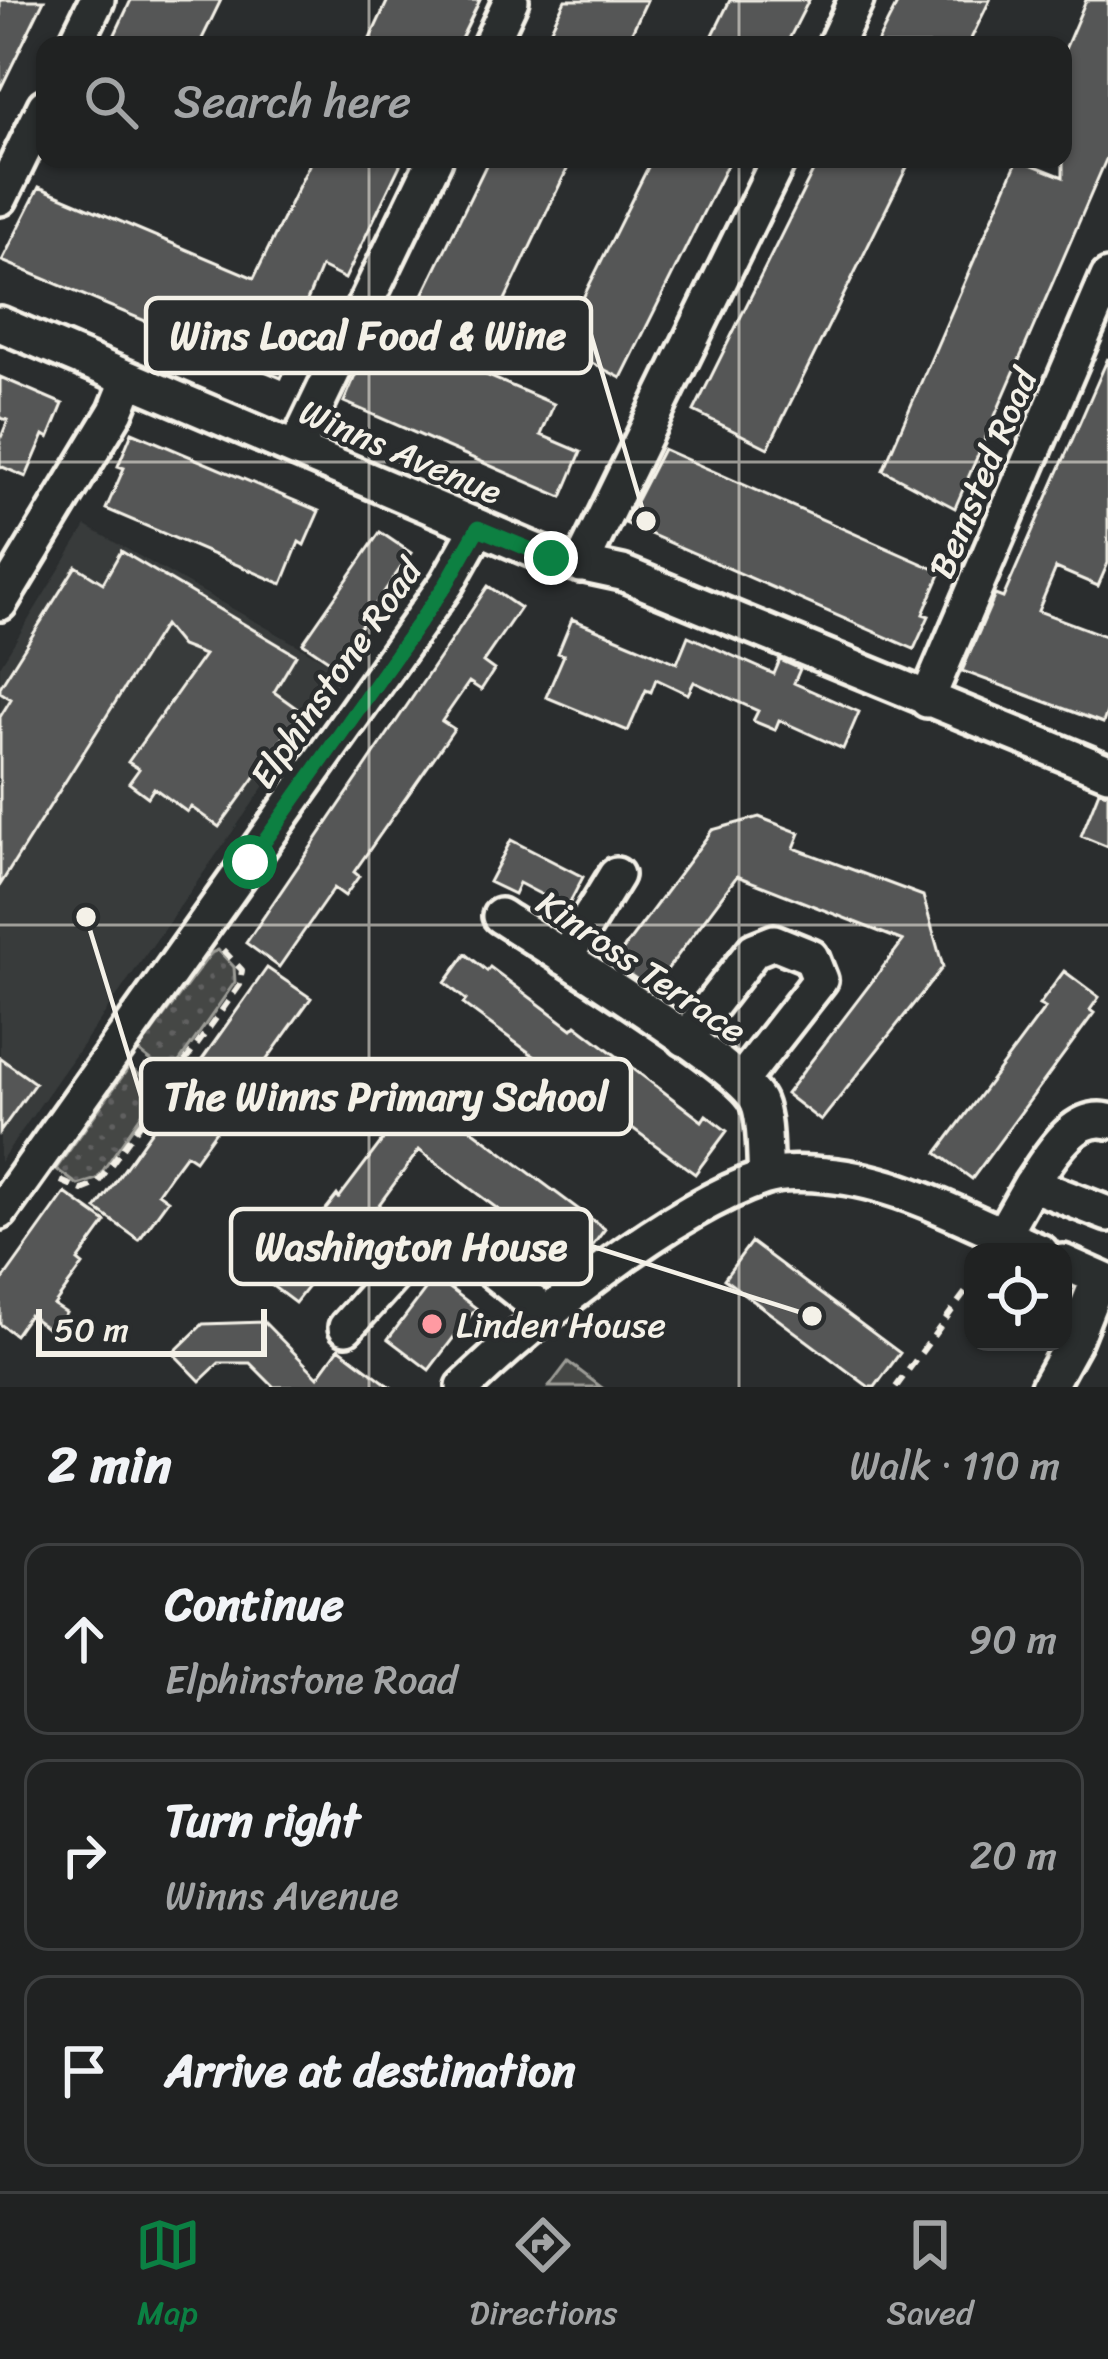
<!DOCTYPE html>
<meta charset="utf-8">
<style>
body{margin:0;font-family:Sriracha,sans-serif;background:#282a2a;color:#f1f3f6}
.controls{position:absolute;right:36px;bottom:36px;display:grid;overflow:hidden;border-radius:24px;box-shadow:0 3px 9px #0004}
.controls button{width:108px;height:108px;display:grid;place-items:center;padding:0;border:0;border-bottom:3px solid #3d3f40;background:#202222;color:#f1f3f6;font:60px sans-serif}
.scale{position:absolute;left:36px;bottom:30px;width:231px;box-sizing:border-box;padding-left:12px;border:6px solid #f4f1e8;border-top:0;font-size:33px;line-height:42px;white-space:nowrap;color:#f4f1e8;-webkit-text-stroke:9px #2a2d2e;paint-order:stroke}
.stop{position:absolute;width:36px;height:36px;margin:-27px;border:9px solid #0b8043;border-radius:50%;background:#fff}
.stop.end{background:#0b8043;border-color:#fff;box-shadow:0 3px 12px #0008}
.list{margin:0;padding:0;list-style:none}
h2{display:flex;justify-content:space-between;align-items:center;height:156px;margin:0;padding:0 48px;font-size:51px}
h2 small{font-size:39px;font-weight:400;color:#a2a4a5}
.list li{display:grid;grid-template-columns:78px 1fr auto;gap:36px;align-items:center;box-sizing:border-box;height:192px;margin:0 24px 24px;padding:0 24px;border:3px solid #3d3f40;border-radius:24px}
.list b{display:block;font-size:45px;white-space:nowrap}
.list p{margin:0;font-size:39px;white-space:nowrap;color:#a2a4a5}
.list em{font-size:39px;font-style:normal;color:#a2a4a5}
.icon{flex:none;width:66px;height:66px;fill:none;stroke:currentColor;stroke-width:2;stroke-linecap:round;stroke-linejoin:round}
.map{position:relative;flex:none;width:1108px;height:1387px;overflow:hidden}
.search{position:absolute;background:#202222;box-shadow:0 3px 9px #0004;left:36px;right:36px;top:36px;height:132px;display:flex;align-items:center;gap:30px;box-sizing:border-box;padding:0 42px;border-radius:24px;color:#a2a4a5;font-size:45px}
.sheet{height:804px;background:#202222}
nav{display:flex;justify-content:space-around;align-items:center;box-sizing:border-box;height:168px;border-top:3px solid #3d3f40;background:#202222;font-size:33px;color:#a2a4a5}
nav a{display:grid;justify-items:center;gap:6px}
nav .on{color:#0b8043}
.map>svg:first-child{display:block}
.built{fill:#373a3a}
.grass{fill:url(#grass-dots);stroke:#9c9c96;stroke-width:3}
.garden{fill:#444645;stroke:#9c9c96;stroke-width:3}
.building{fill:#555756;stroke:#f4f1e8;stroke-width:3}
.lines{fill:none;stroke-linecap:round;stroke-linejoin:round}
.minor-casing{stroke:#f4f1e8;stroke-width:42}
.path{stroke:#f4f1e8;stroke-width:6;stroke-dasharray:12 9;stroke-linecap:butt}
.minor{stroke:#2a2d2e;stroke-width:33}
.route{stroke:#0b8043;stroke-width:15}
.grid{fill:none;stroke:#f4f1e8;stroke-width:3;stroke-opacity:0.55}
.poi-dot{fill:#ff9aa2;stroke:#2a2d2e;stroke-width:4.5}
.labels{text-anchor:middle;stroke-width:9;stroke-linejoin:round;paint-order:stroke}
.street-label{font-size:36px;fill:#f4f1e8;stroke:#2a2d2e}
.poi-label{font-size:36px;fill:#f4f1e8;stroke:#2a2d2e;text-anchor:start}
.leader{fill:none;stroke:#f4f1e8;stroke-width:4.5}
.callout-dot{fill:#f4f1e8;stroke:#2a2d2e;stroke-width:4.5}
.callout{fill:#2a2d2e;stroke:#f4f1e8;stroke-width:4.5}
.callout-label{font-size:39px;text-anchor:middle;font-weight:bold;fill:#f4f1e8}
</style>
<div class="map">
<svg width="1108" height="1387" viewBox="0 0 1108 1387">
<defs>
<pattern id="grass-dots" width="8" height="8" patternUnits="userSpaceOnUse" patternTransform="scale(3)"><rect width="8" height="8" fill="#444645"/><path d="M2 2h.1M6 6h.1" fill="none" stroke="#606160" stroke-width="1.8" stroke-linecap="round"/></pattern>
</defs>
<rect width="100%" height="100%" fill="#2a2d2e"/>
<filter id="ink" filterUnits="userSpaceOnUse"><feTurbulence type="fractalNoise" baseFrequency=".00833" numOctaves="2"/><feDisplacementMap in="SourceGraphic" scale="24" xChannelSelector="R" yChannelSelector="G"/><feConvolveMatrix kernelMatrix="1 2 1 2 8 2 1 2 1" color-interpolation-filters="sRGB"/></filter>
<g filter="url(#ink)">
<path class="built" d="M86 526 345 672 0 1162V666Z"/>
<path class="grass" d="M218 950 234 967 235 982 170 1075 138 1051 211 953Z
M129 1067 159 1089 97 1179 78 1185 56 1169Z"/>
<path class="garden" d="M568 1362 601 1387H549Z"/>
<path class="building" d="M0 0H44L0 90Z
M131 0H221L199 45H110Z
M388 0H480L458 45H367Z
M565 0H647L626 45H543Z
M730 0H809L786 45H708Z
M899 0H990L968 45H876Z
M1086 0H1108V155L955 508 883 470 1018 159 1063 177V54Z
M312 159H403L345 279 321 267 290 342 295 345 281 378 2 261 39 187 254 278Z
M489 159H572L472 369 554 404 541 435 581 452 562 497 344 402 358 369 365 371 382 330 402 338Z
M652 159H730L621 378 559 346Z
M819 159H911L768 448 694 411Z
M1108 358V563L1098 586 1056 568 1038 611 1108 637V709L1103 723 962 671 995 595 1003 598Z
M0 377 63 404 49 438 44 435 26 477 0 466V440L8 420 0 418Z
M132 432 319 511 304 545 299 542 282 584 106 509 124 468 118 466Z
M663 449 941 572 923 614 929 616 914 649 625 523Z
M380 532 411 553 334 664 303 643Z
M121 551 296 655 274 692 302 712 219 827 191 807 187 812 154 788 148 797 129 783 139 769 128 762 204 655 181 646 164 625 0 885V717L11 699 0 692V687L76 566 103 583Z
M488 586 520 608 483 662 494 670 481 690 469 682 442 721 454 729 354 872 359 876 345 896 334 888 279 967 246 943Z
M572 619 677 663 688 636 774 674 780 660 800 669 794 683 859 712 843 749 779 720 775 730 753 721 758 711 694 682 688 694 656 679 651 692 646 690 628 731 546 697 564 655 558 653Z
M1099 791 1108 793V847L1081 836Z
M759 817 800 833 794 848 923 896 943 967 821 1121 786 1094 903 941 737 876 652 990 613 963 712 830Z
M511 840 583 877 567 908 519 883 514 894 489 882Z
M466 954 487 971 490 967 572 1029 576 1025 702 1121 706 1115 727 1131 695 1174 463 1004 466 1000 445 983Z
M267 968 311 998 195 1160 186 1154 172 1173 158 1193 168 1200 139 1240 96 1209Z
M1064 971 1099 997 1090 1010 1094 1013 972 1179 937 1153 1045 1008 1039 1005Z
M0 1058 35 1083 0 1132Z
M401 1077 605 1229 583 1259 574 1266 419 1150 367 1221 364 1219 331 1263 328 1261 295 1303 267 1282 314 1220 316 1222 337 1195 339 1198 391 1129 372 1115Z
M65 1193 106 1222 78 1261 83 1265 54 1305 66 1313 52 1332 29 1315 15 1335 0 1324V1284Z
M751 1242 900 1353 875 1387H869L724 1279Z
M435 1277 476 1308 429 1370 388 1339Z
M264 1322 318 1377 339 1348 391 1387H274L250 1363H219L200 1381 173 1353 203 1324Z"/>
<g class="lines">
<defs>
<path id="minor" d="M75 45 97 0
M490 45 511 0
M835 45 856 0
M0 198 45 106
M0 324 552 558 622 573 1108 772
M296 448 435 159
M581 565 779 159
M0 603 116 411 129 379
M927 700 1108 277
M500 916C543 944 743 1067 758 1102 766 1121 764 1155 766 1176
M565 958 616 875
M685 1039 754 950 774 942 811 957 820 980 741 1081
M1108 1121C1073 1113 1049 1158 1031 1184L1108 1214
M0 1212 447 583 478 528
M1002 1235 1031 1184
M1063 1262 1108 1282
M346 1327 419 1246 439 1241 457 1243 547 1314
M464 1387C536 1318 669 1210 763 1178 780 1172 809 1173 826 1175 901 1181 973 1223 1041 1252
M1048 1387 1075 1338 1099 1278"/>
</defs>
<use href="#minor" class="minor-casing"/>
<path class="path" d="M143 1066 169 1085
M61 1181 82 1190 97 1184 240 985 242 970 222 949
M896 1387 973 1282"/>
<use href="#minor" class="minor"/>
</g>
</g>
<g class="lines" filter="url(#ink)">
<path class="route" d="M250 862 447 583 478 528 551 558"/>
</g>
<path class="grid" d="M369 0V45M739 0V45M369 159V1387M739 159V1387M0 462H1108M0 925H1108"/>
<circle class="poi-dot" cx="432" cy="1324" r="12"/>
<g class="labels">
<g class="street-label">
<text transform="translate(401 451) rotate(23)" y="13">Winns Avenue</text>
<text transform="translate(982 473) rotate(-67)" y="13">Bemsted Road</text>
<text transform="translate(335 673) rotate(-55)" y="13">Elphinstone Road</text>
<text transform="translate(642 966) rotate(34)" y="13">Kinross Terrace</text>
</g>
<g class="poi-label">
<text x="456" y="1337">Linden House</text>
</g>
</g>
<path class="leader" d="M646 521L591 335M86 917L141 1096M812 1316L591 1246"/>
<g class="callout-dot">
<circle cx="646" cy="521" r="12"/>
<circle cx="86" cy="917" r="12"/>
<circle cx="812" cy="1316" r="12"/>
</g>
<g class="callout">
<rect x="146" y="298" width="445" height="75" rx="12"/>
<rect x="141" y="1059" width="490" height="75" rx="12"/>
<rect x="231" y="1209" width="360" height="75" rx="12"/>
</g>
<g class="callout-label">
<text x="368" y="349">Wins Local Food &amp; Wine</text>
<text x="386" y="1110">The Winns Primary School</text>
<text x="411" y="1260">Washington House</text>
</g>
</svg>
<div class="controls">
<button><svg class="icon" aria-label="locate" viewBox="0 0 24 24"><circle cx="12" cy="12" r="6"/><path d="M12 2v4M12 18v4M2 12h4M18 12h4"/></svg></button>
</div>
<div class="scale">50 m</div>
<div class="stop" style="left:250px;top:862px"></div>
<div class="stop end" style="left:551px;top:558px"></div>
<div class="search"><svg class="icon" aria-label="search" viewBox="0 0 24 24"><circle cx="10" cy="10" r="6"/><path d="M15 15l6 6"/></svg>Search here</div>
</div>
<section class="sheet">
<h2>2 min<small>Walk · 110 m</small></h2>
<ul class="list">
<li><svg class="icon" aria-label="ahead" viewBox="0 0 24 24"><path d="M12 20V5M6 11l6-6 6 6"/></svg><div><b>Continue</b><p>Elphinstone Road</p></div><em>90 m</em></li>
<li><svg class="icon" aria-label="right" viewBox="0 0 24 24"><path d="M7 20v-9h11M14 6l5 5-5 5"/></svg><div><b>Turn right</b><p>Winns Avenue</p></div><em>20 m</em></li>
<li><svg class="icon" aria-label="arrive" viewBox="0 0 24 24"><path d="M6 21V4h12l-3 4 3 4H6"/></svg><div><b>Arrive at destination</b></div></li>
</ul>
</section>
<nav>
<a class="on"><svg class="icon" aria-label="map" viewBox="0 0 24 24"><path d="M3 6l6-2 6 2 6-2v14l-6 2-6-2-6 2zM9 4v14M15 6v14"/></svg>Map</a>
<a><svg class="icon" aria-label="directions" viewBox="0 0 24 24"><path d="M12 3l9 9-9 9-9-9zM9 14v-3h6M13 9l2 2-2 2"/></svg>Directions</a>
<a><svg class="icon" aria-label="saved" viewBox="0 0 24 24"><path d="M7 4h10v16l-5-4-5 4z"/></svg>Saved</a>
</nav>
